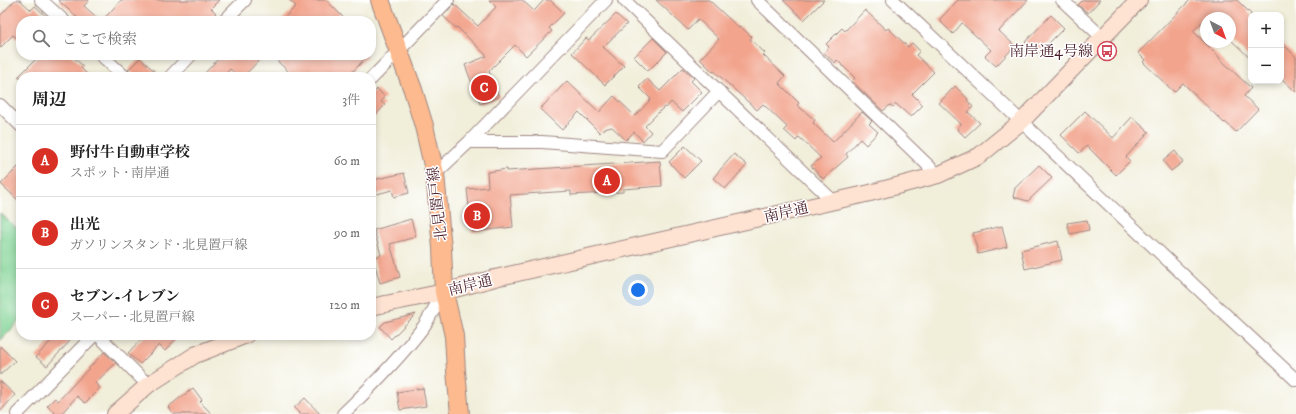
<!DOCTYPE html>
<html lang="ja">
<meta charset="utf-8">
<style>
body{margin:0;font-family:"IM FELL DW Pica","Noto Serif JP",serif;background:#f6f6f6;color:#222}
.controls{position:absolute;right:12px;top:12px;display:grid;overflow:hidden;border-radius:8px;box-shadow:0 2px 6px #0003}
.controls button{width:36px;height:36px;display:grid;place-items:center;padding:0;border:0;border-bottom:1px solid #e0e0e0;background:#fff;color:#222;font:20px sans-serif}
.compass{position:absolute;left:1200px;top:12px;width:36px;height:36px;border-radius:50%;background:#fff;box-shadow:0 2px 6px #0003;rotate:139deg}
.you{position:absolute;left:638px;top:290px;width:14px;height:14px;margin:-10px;border:3px solid #fff;border-radius:50%;background:#1a73e8;box-shadow:0 0 0 6px #1a73e833}
.badge{display:grid;place-items:center;width:26px;height:26px;border-radius:50%;background:#d93025;color:#fff;font-size:13px;font-weight:700}
.pin{position:absolute;translate:-50% -50%;border:2px solid #fff;box-shadow:0 1px 4px #0006}
.list{margin:0;padding:0;list-style:none}
h2{display:flex;justify-content:space-between;align-items:center;height:52px;margin:0;padding:0 16px;font-size:17px}
h2 small{font-size:13px;font-weight:400;color:#767676}
.list li{display:grid;grid-template-columns:26px 1fr auto;gap:12px;align-items:center;box-sizing:border-box;height:72px;padding:0 16px;border-top:1px solid #e0e0e0}
.list b{display:block;font-size:15px;white-space:nowrap}
.list p{margin:0;font-size:13px;white-space:nowrap;color:#767676}
.list em{font-size:13px;font-style:normal;color:#767676}
.icon{flex:none;width:22px;height:22px;fill:none;stroke:currentColor;stroke-width:2;stroke-linecap:round;stroke-linejoin:round}
.map{position:relative;flex:none;width:1296px;height:414px;overflow:hidden}
.search{position:absolute;background:#fff;box-shadow:0 2px 6px #0003;left:16px;top:16px;width:360px;height:44px;display:flex;align-items:center;gap:10px;box-sizing:border-box;padding:0 14px;border-radius:16px;color:#767676;font-size:15px}
.panel{position:absolute;background:#fff;box-shadow:0 2px 6px #0003;left:16px;top:72px;width:360px;height:268px;border-radius:16px}
.map>svg:first-child{display:block}
.green{fill:#81d394;stroke:#667960}
.building{fill:#f2a48d}
.lines{fill:none;stroke-linecap:round;stroke-linejoin:round}
.street-casing{stroke:#9e8682;stroke-width:14}
.secondary-casing{stroke:#9e8682;stroke-width:18}
.primary-casing{stroke:#9e8682;stroke-width:20}
.street{stroke:#fff;stroke-width:12}
.secondary{stroke:#fee3d2;stroke-width:16}
.primary{stroke:#fcba8e;stroke-width:18}
.labels{text-anchor:middle;stroke-width:3;stroke-linejoin:round;paint-order:stroke}
.poi-label{font-size:15px;fill:#4a1f2b;stroke:#fff;text-anchor:end}
.street-label{font-size:15px;fill:#4a1f2b;stroke:#fff}
</style>
<div class="map">
<svg width="1296" height="414" viewBox="0 0 1296 414">
<rect width="100%" height="100%" fill="#fff"/>
<filter id="ink" filterUnits="userSpaceOnUse"><feTurbulence type="fractalNoise" baseFrequency=".025" numOctaves="2"/><feDisplacementMap in="SourceGraphic" scale="8" xChannelSelector="R" yChannelSelector="G"/><feConvolveMatrix kernelMatrix="1 2 1 2 8 2 1 2 1" color-interpolation-filters="sRGB"/></filter>
<filter id="wash" filterUnits="userSpaceOnUse"><feTurbulence type="fractalNoise" baseFrequency=".012" numOctaves="4" result="noise"/><feDisplacementMap in="SourceGraphic" scale="16" xChannelSelector="R" yChannelSelector="G"/><feGaussianBlur stdDeviation="0.9" result="paint"/><feColorMatrix in="noise" values="0 0 0 0 0 0 0 0 0 0 0 0 0 0 0 0 0 1.4 0 .05"/><feComposite in="paint" operator="in"/></filter>
<g filter="url(#wash)">
<rect width="100%" height="100%" fill="#f1eeda"/>
<path class="green" d="M0 213 21 232V319L0 341Z"/>
<g id="blocks">
<path class="building" d="M15 0H20L31 10 35 6 51 21H21V42L13 35 0 48V16Z
M58 0H89L84 6 101 21H81Z
M121 0H219L211 8 216 13 208 21H102Z
M289 0H326L347 21H281L296 6Z
M489 0H522L534 11 544 0H550L564 13 549 28 552 31 526 56 515 45 489 71 499 97 480 104 465 65 487 56 457 27 456 28 443 16 454 4 478 26 496 7Z
M656 0H709L739 28 740 26 752 37 750 39 765 53 763 55 785 76 779 83 799 103 797 105 815 120 813 123 833 142 862 112 872 121 869 124 878 132 866 145 860 139 846 154 848 157 823 179 811 166 821 158 799 137 796 141 784 130 787 127 763 104 757 110 714 71 713 72 700 59 719 39 698 19 688 30Z
M783 0H824L804 20Z
M958 0H1028L999 31 1015 46 996 66 985 56 991 50 962 23 953 34 939 20Z
M1083 0H1100L1088 13 1078 5Z
M1190 0H1237L1251 14V59L1230 39V18L1207 17 1193 31 1219 57V58L1251 88 1244 96 1258 109 1236 132 1225 122 1224 123 1183 83 1174 92 1143 62 1145 60 1138 53Z
M865 10 886 30 888 28 908 47 912 43 920 51 916 55 934 72 912 94 923 105 911 117 896 104 893 107 890 105 883 111 852 81 855 78 837 60 835 63 824 53 829 47 826 44 842 28 845 31Z
M616 14 627 24 603 47 624 66 605 85 572 53 586 38 589 40Z
M1051 15 1064 28 1038 54 1025 42Z
M653 38 667 52 648 71 634 57Z
M1281 42 1296 57V92L1281 78Z
M40 55H71L83 66 81 68 90 77H18Z
M222 55H264L243 77H239L230 69 223 77H201Z
M271 55H368L348 77H294Z
M140 58 161 77H136L131 72 128 70Z
M683 68 694 78 691 81 702 92 682 112 671 102 666 108 664 107 645 126 651 132 643 141 634 132 626 140 612 127 604 129 600 133 579 112 562 130 540 109 567 81 599 112 614 96 635 116 651 99 639 87 647 79 660 91Z
M955 86 968 99 967 100 973 107 968 112 980 123 965 137 957 129 961 124 939 103Z
M377 89 385 97 381 102 385 105 371 120V92L373 93Z
M1085 111 1113 138 1132 117 1149 132 1126 157 1130 161 1116 175 1087 146 1079 153 1061 135Z
M685 146 701 161 684 178 669 162Z
M1175 151 1183 162 1171 171 1163 161Z
M734 154 747 165 725 189 713 178Z
M660 161 662 186 623 189V192L571 195V191L510 195 513 227 472 232 467 189 488 187 487 172 507 169V171L536 169Z
M21 164V203L1 184Z
M1039 165 1052 178 1028 201 1013 197 1015 188Z
M404 173 409 193 394 197 392 190 377 194 373 180Z
M411 219 416 237 390 244 400 277 380 283 373 258 381 255 374 230Z
M1087 220 1089 230 1070 234 1067 223Z
M1002 226 1007 247 978 254 973 233Z
M1058 241 1062 260 1025 269 1021 250Z
M416 314 391 339 380 327 385 322Z
M45 335H62L69 342 47 366 36 357 51 341Z
M145 335H180L165 351 159 345 140 364 128 353Z
M0 346 15 361 0 375Z
M104 352 116 363 95 383 100 388 85 403 77 396 61 414H56L47 406 55 398 58 401Z
M0 381 15 395 0 412Z
M193 388 202 400 200 402 212 414H173L168 407Z
M423 388 426 406 400 410 397 392Z
M305 398 320 414H300L294 408Z"/>
</g>
</g>
<g filter="url(#ink)">
<use href="#blocks" fill-opacity="0" stroke="#9e8682" stroke-width="1"/>
<g class="lines">
<defs>
<path id="street" d="M41 0 64 21
M624 0 833 201
M757 0 938 175
M893 0 1196 287 1296 380
M1062 0 1103 38
M224 21 245 0
M101 55 125 77
M170 77 191 55
M371 79 448 0
M0 105 21 126
M469 142H542L662 151 719 91
M435 174 469 142 606 0
M98 335 148 385
M17 414 94 335
M343 414C370 388 401 357 424 326 431 315 437 303 444 292"/>
<path id="secondary" d="M371 307 444 292 495 278 870 193 938 175 979 156 1022 121 1139 0
M115 414 148 385 195 355 246 335"/>
<path id="primary" d="M380 0 413 90 424 126 435 174 442 248 444 292 454 336 456 371 460 414"/>
</defs>
<use href="#street" class="street-casing"/>
<use href="#secondary" class="secondary-casing"/>
<use href="#primary" class="primary-casing"/>
<use href="#street" class="street"/>
<use href="#secondary" class="secondary"/>
<use href="#primary" class="primary"/>
</g>
</g>
<defs>
<symbol id="bus-ring" viewBox="-11 -11 22 22"><circle r="9.5" fill="#fff" stroke="#d1495b" stroke-width="1.5"/><path d="M-5-6H5V4H4V6H2V4H-2V6H-4V4H-5ZM-3.5-4V0h7V-4ZM-3.5 1.2v1.5H-2V1.2ZM2 1.2v1.5H3.5V1.2Z" fill="#d1495b"/></symbol>
</defs>
<g fill-rule="evenodd">
<use href="#bus-ring" x="1096" y="40" width="22" height="22"/>
</g>
<g class="labels">
<g class="poi-label">
<text x="1093" y="56">南岸通4号線</text>
</g>
<g class="street-label">
<text transform="translate(437 204) rotate(-97)" y="5">北見置戸線</text>
<text transform="translate(786 212) rotate(-13)" y="5">南岸通</text>
<text transform="translate(470 285) rotate(-14)" y="5">南岸通</text>
</g>
</g>
</svg>
<div class="controls">
<button>+</button>
<button>−</button>
</div>
<svg class="compass" viewBox="-18 -18 36 36"><path d="M0-13l5 13h-10z" fill="#e53935"/><path d="M0 13l5-13h-10z" fill="#767676"/></svg>
<div class="you"></div>
<div class="pin badge" style="left:607px;top:181px">A</div>
<div class="pin badge" style="left:477px;top:216px">B</div>
<div class="pin badge" style="left:484px;top:88px">C</div>
<div class="search"><svg class="icon" aria-label="search" viewBox="0 0 24 24"><circle cx="10" cy="10" r="6"/><path d="M15 15l6 6"/></svg>ここで検索</div>
<section class="panel">
<h2>周辺<small>3件</small></h2>
<ul class="list">
<li><span class="badge">A</span><div><b>野付牛自動車学校</b><p>スポット · 南岸通</p></div><em>60 m</em></li>
<li><span class="badge">B</span><div><b>出光</b><p>ガソリンスタンド · 北見置戸線</p></div><em>90 m</em></li>
<li><span class="badge">C</span><div><b>セブン-イレブン</b><p>スーパー · 北見置戸線</p></div><em>120 m</em></li>
</ul>
</section>
</div>
